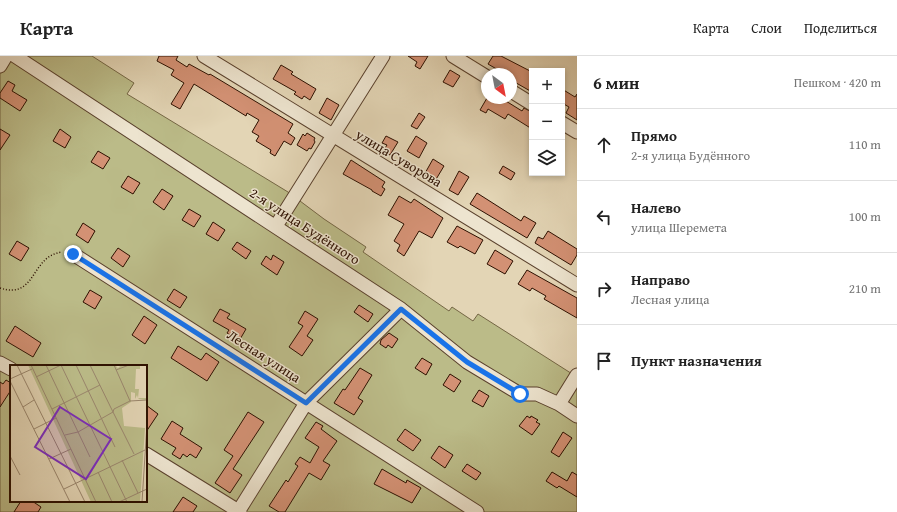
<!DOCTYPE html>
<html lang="ru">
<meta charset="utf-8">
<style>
body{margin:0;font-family:"Gentium Book Plus",serif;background:#f6f6f6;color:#222}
.controls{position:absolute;right:12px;top:12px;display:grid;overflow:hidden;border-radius:0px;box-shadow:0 2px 6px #0003}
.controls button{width:36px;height:36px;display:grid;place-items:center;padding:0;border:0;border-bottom:1px solid #e0e0e0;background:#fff;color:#222;font:20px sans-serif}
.compass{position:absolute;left:481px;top:12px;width:36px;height:36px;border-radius:50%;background:#fff;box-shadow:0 2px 6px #0003;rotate:148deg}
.stop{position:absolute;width:12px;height:12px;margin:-9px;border:3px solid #1a73e8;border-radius:50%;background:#fff}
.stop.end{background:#1a73e8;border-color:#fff;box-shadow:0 1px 4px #0008}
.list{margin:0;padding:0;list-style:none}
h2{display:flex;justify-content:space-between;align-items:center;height:52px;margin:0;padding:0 16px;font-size:17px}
h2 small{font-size:13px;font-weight:400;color:#767676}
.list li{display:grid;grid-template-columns:26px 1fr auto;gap:12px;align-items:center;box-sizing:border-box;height:72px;padding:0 16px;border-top:1px solid #e0e0e0}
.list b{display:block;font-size:15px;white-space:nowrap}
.list p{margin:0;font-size:13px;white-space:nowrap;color:#767676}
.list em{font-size:13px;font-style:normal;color:#767676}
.icon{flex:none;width:22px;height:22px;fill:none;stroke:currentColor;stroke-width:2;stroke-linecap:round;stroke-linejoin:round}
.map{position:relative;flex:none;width:577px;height:456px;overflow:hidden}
header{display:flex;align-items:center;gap:24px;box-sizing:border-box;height:56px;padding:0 20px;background:#fff;border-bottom:1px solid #e0e0e0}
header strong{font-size:19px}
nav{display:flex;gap:22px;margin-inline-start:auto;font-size:14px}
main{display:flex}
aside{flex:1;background:#fff}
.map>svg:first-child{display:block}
.green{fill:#bb8;stroke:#746644;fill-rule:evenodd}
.building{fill:#d39174;stroke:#2d1000}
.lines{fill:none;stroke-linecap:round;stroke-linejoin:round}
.minor-casing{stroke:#5a412d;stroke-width:15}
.path{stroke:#2d1000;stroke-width:1.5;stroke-dasharray:1 2;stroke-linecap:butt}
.minor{stroke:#ede4cf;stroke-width:13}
.route{stroke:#1a73e8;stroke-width:5}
.labels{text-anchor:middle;stroke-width:3;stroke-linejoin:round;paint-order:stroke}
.street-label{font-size:14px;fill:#2d1000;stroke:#ede4cf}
.inset-road{fill:none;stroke:#9a866d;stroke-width:1}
.view{fill:#7b2cbf;fill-opacity:0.15;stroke:#7b2cbf;stroke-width:2}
.inset-edge{fill:none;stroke:#2d1000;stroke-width:2}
</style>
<header>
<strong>Карта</strong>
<nav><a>Карта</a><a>Слои</a><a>Поделиться</a></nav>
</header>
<main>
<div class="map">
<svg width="577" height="456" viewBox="0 0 577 456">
<rect width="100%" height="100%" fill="#e3d5b5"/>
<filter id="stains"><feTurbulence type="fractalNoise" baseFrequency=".005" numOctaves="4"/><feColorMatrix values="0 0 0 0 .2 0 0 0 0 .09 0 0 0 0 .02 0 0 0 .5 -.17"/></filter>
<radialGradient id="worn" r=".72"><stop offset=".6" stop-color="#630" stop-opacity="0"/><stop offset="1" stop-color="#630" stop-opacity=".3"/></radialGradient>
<path class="green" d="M0 0H92L134 27 127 38 288 136 324 163 366 191 363 196 449 255 452 251 473 265 478 258 577 321V456H0ZM11 310H146V445H11Z"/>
<path class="building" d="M159 0H178L176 4 187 11 189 8 209 19 210 18 293 68 288 77 295 82 291 89 284 85 275 100 270 97 271 94 256 85 259 80 252 76 259 64 247 57 246 60 194 28 180 53 171 48 184 27 171 19 174 14 157 5Z
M408 0H428L420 13 415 10 417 6Z
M493 0H501L532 16V36L511 24V18H505L488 8Z
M281 9 293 16 291 18 316 33 310 44 304 40 302 43 294 38 296 36 273 23Z
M450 14 460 20 453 31 443 26Z
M8 25 15 29 12 35 27 44 20 55 0 42V37Z
M562 33 575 41 577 38V64L566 57 569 51 562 47Z
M327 42 339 49 331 64 319 57Z
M487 42H501L522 55 524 52 532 56V73L508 58 505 63 488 53 486 57 480 54Z
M419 57 425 61 417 73 411 70Z
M0 73 10 79 0 94Z
M60 73 71 81 65 92 53 85Z
M307 77 315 82 314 84 315 86 311 93 309 92 307 95 297 89 303 78 305 80Z
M386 80 398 86 390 99 383 95 387 89 382 87Z
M416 80 427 87 419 102 407 95Z
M98 95 110 102 103 113 91 106Z
M433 103 444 110 435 125 424 119Z
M351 104 385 126 382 131 385 133 381 140 372 135V134L343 118Z
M503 110 515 117 511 124 499 117Z
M459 115 469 121 458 139 449 134Z
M128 120 140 127 133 138 121 131Z
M162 133 173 140 164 154 153 146Z
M477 137 521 165 524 160 536 167 527 182 470 148Z
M399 140 411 147 414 143 443 162 432 182 419 175 404 200 397 195 400 189 394 185 404 168 388 159Z
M189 153 201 160 194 171 182 164Z
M213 166 225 174 218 185 206 178Z
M83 167 95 175 88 187 76 179Z
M457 170 483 184 475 198 460 190 458 192 447 186Z
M548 175 577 193V199L571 209 535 187 538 181 543 183Z
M17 185 29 192 21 205 9 198Z
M237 186 251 195 246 203 232 193Z
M118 192 130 200 123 211 111 202Z
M495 194 513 205 505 218 487 208Z
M273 199 284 206 277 219 261 208 266 200 271 204Z
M527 214 577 242V262L544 243 546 240 532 232 530 235 518 228Z
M174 233 187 241 180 252 167 244Z
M90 234 102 241 95 253 83 246Z
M359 249 373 258 368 266 354 256Z
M220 253 230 258 227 262 246 273 239 285 227 277 229 274 213 265Z
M305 255 318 263 307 280 313 284 302 300 289 291 303 270 298 267Z
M144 260 157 269 145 288 132 279Z
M15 270 41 287 33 301 6 285Z
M389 277 398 283 392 292 388 289 386 292 380 288 381 284Z
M178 290 201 304 206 297 219 306 207 325 171 302Z
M422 302 432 308 426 319 415 312Z
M360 312 372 319 358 342 363 345 354 359 334 347 343 333 345 334Z
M450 318 461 325 454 336 443 329Z
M6 324 11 327V334L0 351V326L3 328Z
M479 334 489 340 483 351 472 345Z
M146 349 158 358 146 376Z
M248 356 264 366 233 413 242 419 230 437 215 427 233 400 224 394Z
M527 360 530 362 531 360 538 364 536 366 540 368 532 379 519 370Z
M172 365 183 372 180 378 202 392 196 402 190 398 187 401 183 398 180 403 172 398 176 392 161 383Z
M316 366 323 370 321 373 337 385 323 405 330 409 321 424 309 417 285 456H279L269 450 286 424 288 426 298 410 295 408 300 401 310 407 319 391 305 382Z
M405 373 421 384 413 395 397 384Z
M563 376 572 382 559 401 551 396Z
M439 390 453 399 445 412 431 402Z
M467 408 481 417 476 424 462 415Z
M382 413 406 427 407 424 421 432 412 447 374 428Z
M552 416 567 425 572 416 577 419V441L559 430 557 432 546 425Z
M183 441 197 450 193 456H173Z
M21 445H32L41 451 38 456H14Z"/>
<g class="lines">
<defs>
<path id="minor" d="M15 0 401 253 467 306 520 338H537L559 348 577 360
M204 0 577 229
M453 0 487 21
M0 10 6 0
M511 35 532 48
M562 67 577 76
M276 170 383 0
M73 198 477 456
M0 307 11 313
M559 348 577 319
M146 398 240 456
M238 456 306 347 401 253"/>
</defs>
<use href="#minor" class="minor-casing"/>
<path class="path" d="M0 232C37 244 30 200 62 196"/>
<use href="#minor" class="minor"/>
</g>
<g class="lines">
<path class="route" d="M73 198 306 347 401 253 467 306 520 338"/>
</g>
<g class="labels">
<g class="street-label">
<text transform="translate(399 102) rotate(31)" y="5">улица Суворова</text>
<text transform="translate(305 170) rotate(33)" y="5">2-я улица Будённого</text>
<text transform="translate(264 300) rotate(33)" y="5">Лесная улица</text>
</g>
</g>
<g transform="translate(10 309)">
<rect width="137" height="137" fill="#e3d5b5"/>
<path d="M18 0H105L118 23 105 0 108 3 111 0H130V4H126L125 24H129L128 33H136V28L137 35 129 34 128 33 127 30 125 34V28L121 27V37L112 43 114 61 135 63 130 137H81Z" fill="#bb8"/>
<path class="inset-road" d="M7 0 75 137M21 0 86 137M36 0 80 92M51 0 117 137M66 0 105 82M80 0 103 47M104 0 120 36M106 5 119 0M26 12 51 0M0 14 22 4M0 16 60 137M13 42 24 35M42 44 90 20M103 47 104 44 120 36 137 35M24 64 46 53M55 70 68 67 103 47 124 89M0 91 10 110M39 94 61 84M112 95 128 128M88 107 102 137M54 124 135 85M109 137 137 124M132 137 137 59"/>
<path class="view" d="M50 42 101 74 76 114 25 82Z"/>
<rect width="137" height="137" class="inset-edge"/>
</g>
<rect width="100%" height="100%" filter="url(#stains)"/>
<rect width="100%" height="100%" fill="url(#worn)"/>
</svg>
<div class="controls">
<button>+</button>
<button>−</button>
<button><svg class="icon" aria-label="layers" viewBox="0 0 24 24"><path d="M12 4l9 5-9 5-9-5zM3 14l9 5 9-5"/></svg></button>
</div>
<svg class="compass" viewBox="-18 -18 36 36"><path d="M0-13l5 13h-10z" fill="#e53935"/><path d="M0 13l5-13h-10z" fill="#767676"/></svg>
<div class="stop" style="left:520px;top:338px"></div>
<div class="stop end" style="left:73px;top:198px"></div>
</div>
<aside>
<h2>6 мин<small>Пешком · 420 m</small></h2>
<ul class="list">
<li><svg class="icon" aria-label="ahead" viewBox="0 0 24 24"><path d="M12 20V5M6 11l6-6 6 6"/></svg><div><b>Прямо</b><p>2-я улица Будённого</p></div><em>110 m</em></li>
<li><svg class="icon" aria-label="left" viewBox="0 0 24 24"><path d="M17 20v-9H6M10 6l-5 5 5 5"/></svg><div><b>Налево</b><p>улица Шеремета</p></div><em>100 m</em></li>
<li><svg class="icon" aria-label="right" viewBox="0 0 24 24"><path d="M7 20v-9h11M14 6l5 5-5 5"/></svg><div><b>Направо</b><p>Лесная улица</p></div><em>210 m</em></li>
<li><svg class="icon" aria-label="arrive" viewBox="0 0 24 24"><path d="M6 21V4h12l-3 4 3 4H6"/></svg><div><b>Пункт назначения</b></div></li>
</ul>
</aside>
</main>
